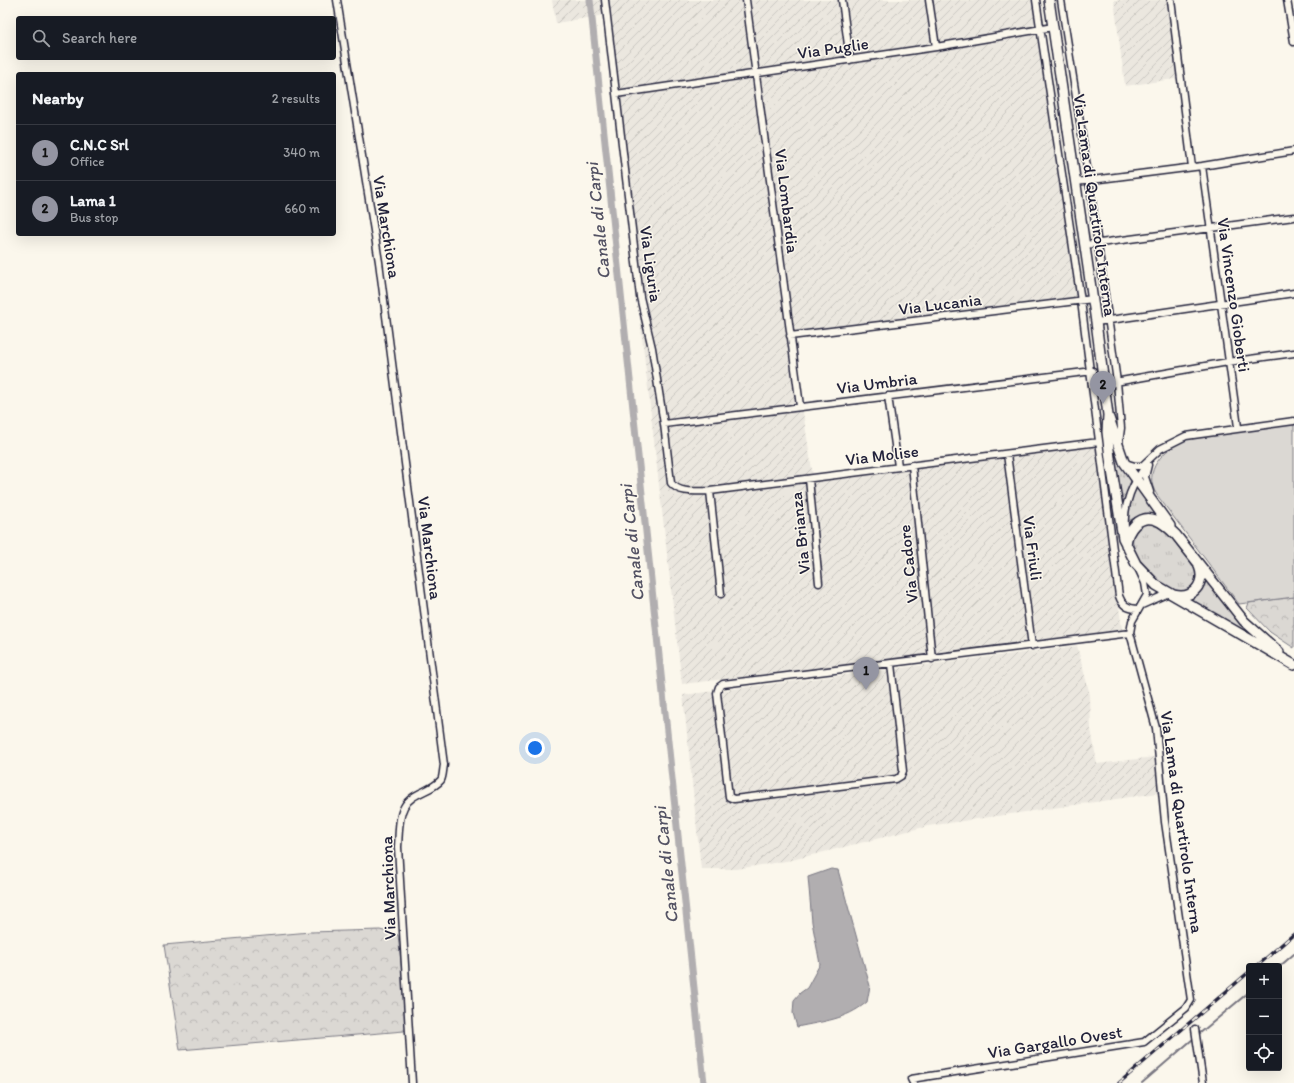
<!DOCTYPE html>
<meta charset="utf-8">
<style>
body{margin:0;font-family:Itim,sans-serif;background:#20242c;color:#f1f3f6}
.controls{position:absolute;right:12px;bottom:12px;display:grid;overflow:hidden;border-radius:4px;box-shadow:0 4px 16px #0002}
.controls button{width:36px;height:36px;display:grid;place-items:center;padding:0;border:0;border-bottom:1px solid #363941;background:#171b24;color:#f1f3f6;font:20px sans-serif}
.you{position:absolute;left:535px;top:748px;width:14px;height:14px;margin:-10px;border:3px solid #fff;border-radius:50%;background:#1a73e8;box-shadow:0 0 0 6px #1a73e833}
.badge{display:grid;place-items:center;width:26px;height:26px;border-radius:50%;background:#9495a2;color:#111;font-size:13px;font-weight:700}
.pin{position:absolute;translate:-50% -33px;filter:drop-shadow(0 1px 2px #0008)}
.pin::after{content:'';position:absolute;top:21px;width:14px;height:12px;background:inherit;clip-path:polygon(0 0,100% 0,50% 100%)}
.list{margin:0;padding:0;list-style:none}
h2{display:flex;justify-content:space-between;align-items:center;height:52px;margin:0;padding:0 16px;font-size:17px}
h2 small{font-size:13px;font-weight:400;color:#9ea1a6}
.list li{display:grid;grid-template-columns:26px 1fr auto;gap:12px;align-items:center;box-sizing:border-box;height:56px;padding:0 16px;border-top:1px solid #363941}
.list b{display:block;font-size:15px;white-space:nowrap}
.list p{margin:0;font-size:13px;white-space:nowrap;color:#9ea1a6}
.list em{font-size:13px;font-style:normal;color:#9ea1a6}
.icon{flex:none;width:22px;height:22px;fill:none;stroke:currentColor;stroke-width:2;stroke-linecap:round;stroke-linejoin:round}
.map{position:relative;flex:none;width:1294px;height:1083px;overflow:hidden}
.search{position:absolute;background:#171b24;box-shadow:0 4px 16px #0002;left:16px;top:16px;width:320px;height:44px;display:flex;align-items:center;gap:10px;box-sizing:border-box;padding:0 14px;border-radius:4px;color:#9ea1a6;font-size:15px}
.panel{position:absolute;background:#171b24;box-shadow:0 4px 16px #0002;left:16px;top:72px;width:320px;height:164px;border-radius:4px}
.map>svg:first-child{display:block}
.industrial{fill:url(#industrial-furrows)}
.grass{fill:url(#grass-tufts);stroke:#7e7d87}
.forest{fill:url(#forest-crowns);stroke:#7e7d87}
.pitch{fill:#dbd8d3;stroke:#7e7d87}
.water{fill:#b1aeb0;stroke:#787681}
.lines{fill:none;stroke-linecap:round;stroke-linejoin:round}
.stream{stroke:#787681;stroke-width:2}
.canal{stroke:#b1aeb0;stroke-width:7}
.street-casing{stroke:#22223b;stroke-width:9}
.primary-casing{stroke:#22223b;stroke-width:12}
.street{stroke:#fbf7ec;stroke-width:6}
.primary{stroke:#fbf7ec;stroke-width:9}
.rail-casing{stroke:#22223b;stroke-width:3.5}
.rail{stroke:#fbf7ec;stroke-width:2;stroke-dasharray:6;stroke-linecap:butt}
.labels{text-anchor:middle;stroke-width:3;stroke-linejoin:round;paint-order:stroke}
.street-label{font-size:17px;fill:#22223b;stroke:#fbf7ec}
.water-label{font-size:18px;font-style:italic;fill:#545364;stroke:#fbf7ec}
</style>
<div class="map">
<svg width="1294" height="1083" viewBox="0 0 1294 1083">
<defs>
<pattern id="industrial-furrows" width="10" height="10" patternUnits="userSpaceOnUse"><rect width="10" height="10" fill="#ebe7df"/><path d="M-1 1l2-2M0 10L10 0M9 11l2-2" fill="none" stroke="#c9c6c0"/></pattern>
<pattern id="grass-tufts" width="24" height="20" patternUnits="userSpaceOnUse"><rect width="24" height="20" fill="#dbd8d3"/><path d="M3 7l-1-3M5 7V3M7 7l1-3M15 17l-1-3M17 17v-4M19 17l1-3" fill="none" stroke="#bcb9b6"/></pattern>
<pattern id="forest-crowns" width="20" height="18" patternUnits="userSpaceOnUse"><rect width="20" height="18" fill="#dbd8d3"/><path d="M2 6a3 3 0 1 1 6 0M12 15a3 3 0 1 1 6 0" fill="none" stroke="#bcb9b6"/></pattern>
</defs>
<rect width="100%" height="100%" fill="#fbf7ec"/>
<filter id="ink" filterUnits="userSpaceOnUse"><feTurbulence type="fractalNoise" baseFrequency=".025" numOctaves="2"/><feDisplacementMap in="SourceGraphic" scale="8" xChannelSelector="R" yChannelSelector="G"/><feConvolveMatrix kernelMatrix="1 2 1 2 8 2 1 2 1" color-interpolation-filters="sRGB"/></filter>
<g filter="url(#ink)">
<path class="industrial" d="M552 0H1036L1078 298 791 336 813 476 1083 440H1096L1122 629 925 656 682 684 605 15 556 23Z
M1114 0H1174L1181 78 1125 86Z
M1077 646 1090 695 1091 729 1097 764 1154 757 1158 793 928 826 792 860 736 869H701L683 695Z"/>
<path class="grass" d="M1115 460H1118L1131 480 1123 510Z
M1135 485 1158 514 1157 516 1145 513 1128 521 1130 504Z
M1149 523C1163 524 1171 537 1179 548 1187 558 1204 574 1191 587 1188 591 1181 592 1177 591 1155 584 1129 557 1133 533L1142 524Z
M1205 577 1256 637 1261 643 1188 600 1200 591Z"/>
<path class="forest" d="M1294 597V648L1270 632 1247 608 1249 603Z
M380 930 398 935 408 1026 404 1031 180 1050 164 945 310 932Z"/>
<path class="pitch" d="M1294 424V597L1239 604 1157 495C1141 471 1164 449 1186 439Z"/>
<path class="water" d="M831 869 838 870 870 986 867 1002C845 1020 824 1021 797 1027L793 1013 794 1000 800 993 807 988 820 964 812 922 808 877Z"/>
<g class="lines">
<path class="stream" d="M1279 967 1294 954
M1199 1034 1249 992
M1142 1083 1193 1039"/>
<path class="canal" d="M590 0 704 1083"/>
<defs>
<path id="street" d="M337 0 379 262 444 765C443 769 443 777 441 780 431 792 412 792 404 807 398 818 399 834 398 847L412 1083
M605 0 640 297 652 348 664 424 671 483C680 494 696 491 710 491L1099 442
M746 0 800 406
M842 0 850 60
M929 0 936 47
M1036 0 1081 301 1119 596C1122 605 1128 609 1137 609
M1061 0 1089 180 1117 382 1121 428 1119 443
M1171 0 1192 167
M1287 0 1294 42
M616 94 936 47 1053 27
M1202 166 1238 427
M1076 182 1202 166 1294 151
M1085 245 1294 217
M1096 322 1294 293
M790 336 1093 299
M1104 384 1228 362 1294 353
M888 396 898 466
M664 424 1093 371
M1007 454 1032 646
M1125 463 1135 466H1142L1160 449 1186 436 1294 421
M912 465 932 659
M1148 465 1145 477 1150 492
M809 479 819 583
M710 491 721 594
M1125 527C1123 503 1133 483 1147 464
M1142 605 1169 593
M891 664 903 771 901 776 896 779 734 799 729 797 717 693 719 687 723 684 1130 633
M1195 1029 1203 1083
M913 1083 911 1079 1144 1042 1186 1008 1191 1000 1165 822 1156 728 1130 633 1132 621 1147 595 1145 583 1139 570"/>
<path id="primary" d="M1049 0 1096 322 1108 415 1107 432 1110 458 1123 538 1136 564 1156 585 1294 665
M1109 418 1124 462 1170 526
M1126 545C1127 530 1139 514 1156 520 1164 523 1170 529 1176 535L1244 621 1279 652
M1174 595C1193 600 1206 583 1199 566"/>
</defs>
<use href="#street" class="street-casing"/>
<use href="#primary" class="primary-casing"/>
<use href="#street" class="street"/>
<use href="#primary" class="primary"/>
<defs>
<path id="rail" d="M1257 966 1294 934
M1119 1083 1249 972"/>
</defs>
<use href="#rail" class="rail-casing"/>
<use href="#rail" class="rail"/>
</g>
</g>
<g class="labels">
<g class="street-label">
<text transform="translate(833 48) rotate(-8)" y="6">Via Puglie</text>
<text transform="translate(787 201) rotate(83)" y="6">Via Lombardia</text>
<text transform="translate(1095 205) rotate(82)" y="6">Via Lama di Quartirolo Interna</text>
<text transform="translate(387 227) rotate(81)" y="6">Via Marchiona</text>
<text transform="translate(651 264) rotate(82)" y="6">Via Liguria</text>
<text transform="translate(1234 295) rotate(82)" y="6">Via Vincenzo Gioberti</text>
<text transform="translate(940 304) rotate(-7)" y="6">Via Lucania</text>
<text transform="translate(877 383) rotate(-7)" y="6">Via Umbria</text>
<text transform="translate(882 455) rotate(-7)" y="6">Via Molise</text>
<text transform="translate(800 533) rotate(-96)" y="6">Via Brianza</text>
<text transform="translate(430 548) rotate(83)" y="6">Via Marchiona</text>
<text transform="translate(1033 548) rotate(83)" y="6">Via Friuli</text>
<text transform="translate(908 564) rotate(-96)" y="6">Via Cadore</text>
<text transform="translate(1182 822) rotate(82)" y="6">Via Lama di Quartirolo Interna</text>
<text transform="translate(388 888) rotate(-92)" y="6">Via Marchiona</text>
<text transform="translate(1055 1042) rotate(-9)" y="6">Via Gargallo Ovest</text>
</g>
<g class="water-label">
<text transform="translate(598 221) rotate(-96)" y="6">Canale di Carpi</text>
<text transform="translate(632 543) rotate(-96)" y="6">Canale di Carpi</text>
<text transform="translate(666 865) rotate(-96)" y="6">Canale di Carpi</text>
</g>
</g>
</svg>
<div class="controls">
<button>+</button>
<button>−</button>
<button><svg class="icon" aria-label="locate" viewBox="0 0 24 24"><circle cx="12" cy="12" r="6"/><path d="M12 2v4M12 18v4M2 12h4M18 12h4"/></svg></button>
</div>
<div class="you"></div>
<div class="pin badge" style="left:866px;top:690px">1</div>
<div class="pin badge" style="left:1103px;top:404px">2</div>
<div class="search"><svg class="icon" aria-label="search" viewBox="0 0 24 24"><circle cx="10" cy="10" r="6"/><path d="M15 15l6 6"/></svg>Search here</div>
<section class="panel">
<h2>Nearby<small>2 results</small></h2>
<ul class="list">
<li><span class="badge">1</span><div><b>C.N.C Srl</b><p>Office</p></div><em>340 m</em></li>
<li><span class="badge">2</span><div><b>Lama 1</b><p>Bus stop</p></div><em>660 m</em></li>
</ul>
</section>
</div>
